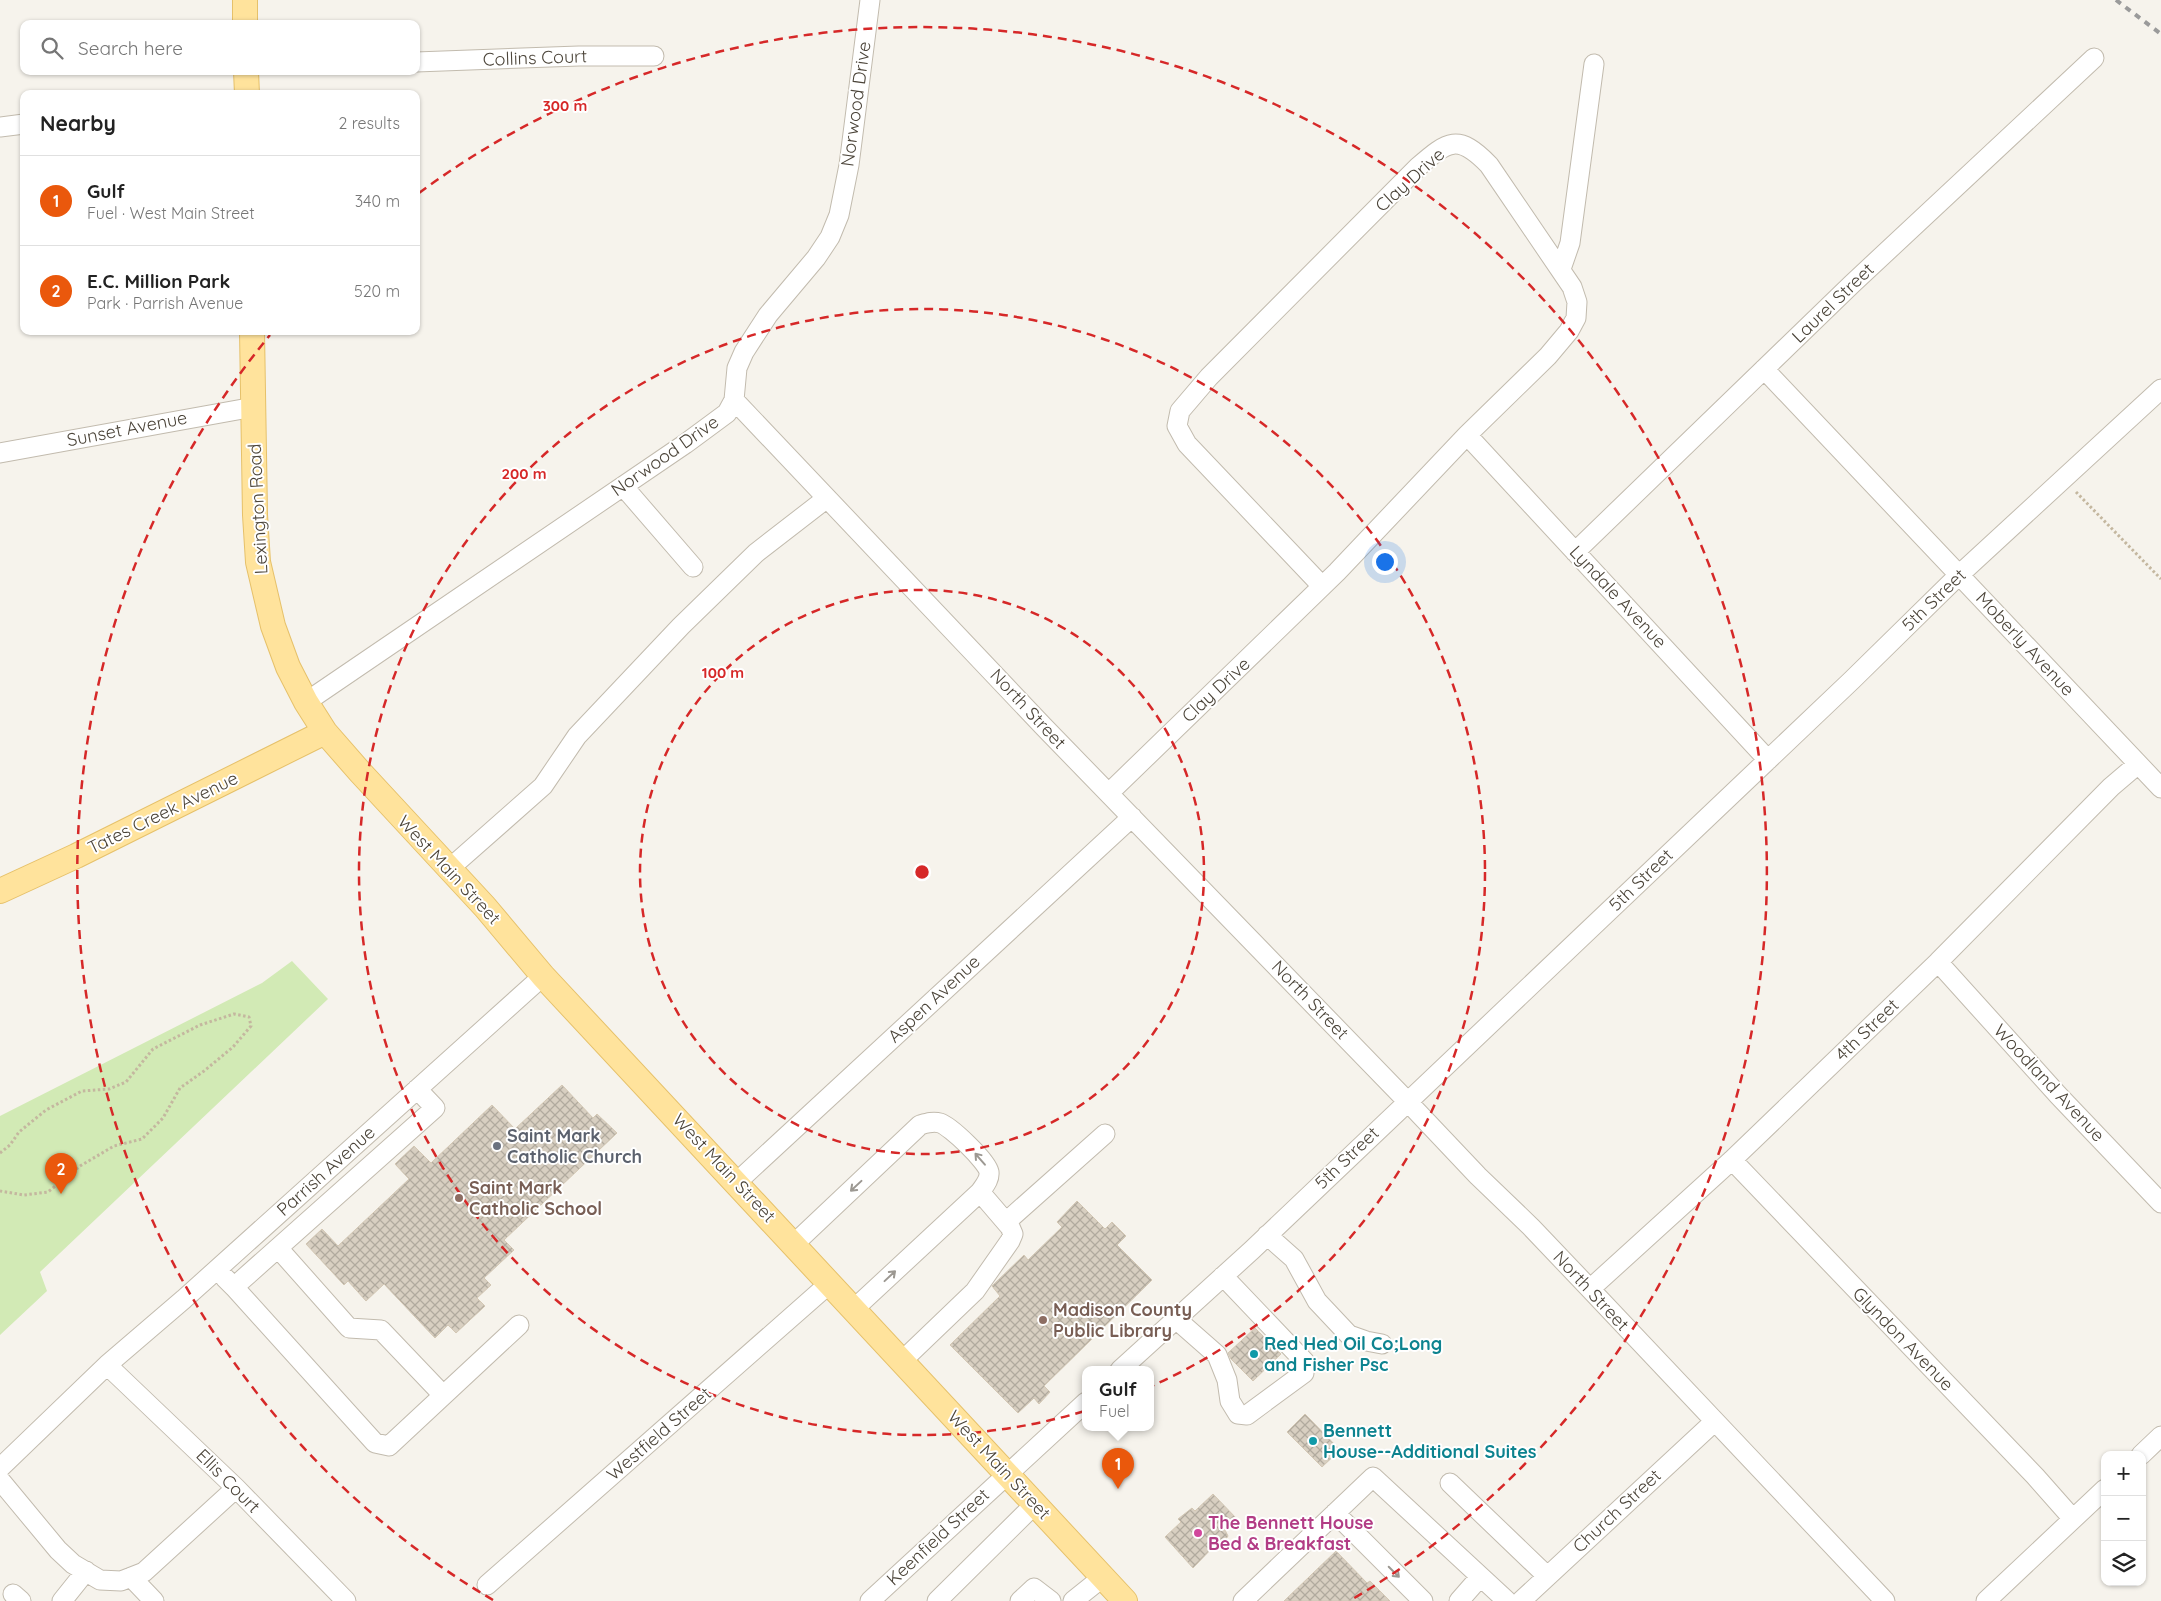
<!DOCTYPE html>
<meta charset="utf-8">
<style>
body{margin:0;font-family:Quicksand,sans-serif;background:#f2f2f2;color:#222}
.controls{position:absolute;right:15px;bottom:15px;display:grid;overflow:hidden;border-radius:10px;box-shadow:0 1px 4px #0004}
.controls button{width:45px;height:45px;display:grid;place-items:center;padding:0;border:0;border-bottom:1px solid #e0e0e0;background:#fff;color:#222;font:25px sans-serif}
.you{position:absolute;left:1384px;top:561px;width:18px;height:18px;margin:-12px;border:4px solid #fff;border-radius:50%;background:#1a73e8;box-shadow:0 0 0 8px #1a73e833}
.badge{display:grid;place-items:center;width:32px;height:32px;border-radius:50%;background:#ea580c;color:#fff;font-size:16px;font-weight:700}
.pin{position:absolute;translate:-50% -41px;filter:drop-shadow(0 1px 2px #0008)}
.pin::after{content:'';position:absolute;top:26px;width:18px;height:15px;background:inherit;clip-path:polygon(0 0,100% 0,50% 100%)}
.popup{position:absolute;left:1082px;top:1366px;width:72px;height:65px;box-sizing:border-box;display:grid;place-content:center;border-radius:10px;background:#fff;filter:drop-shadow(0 1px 4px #0005);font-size:16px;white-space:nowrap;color:#767676}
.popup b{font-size:19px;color:#222}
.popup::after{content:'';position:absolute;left:50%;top:100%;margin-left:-10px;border:10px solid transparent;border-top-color:#fff}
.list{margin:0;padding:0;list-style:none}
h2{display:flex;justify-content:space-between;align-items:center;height:65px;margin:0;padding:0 20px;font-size:21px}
h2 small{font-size:16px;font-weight:400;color:#767676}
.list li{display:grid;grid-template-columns:32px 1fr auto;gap:15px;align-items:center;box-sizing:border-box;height:90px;padding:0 20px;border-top:1px solid #e0e0e0}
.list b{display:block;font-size:19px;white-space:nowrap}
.list p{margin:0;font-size:16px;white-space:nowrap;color:#767676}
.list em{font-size:16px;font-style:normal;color:#767676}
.icon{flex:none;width:28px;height:28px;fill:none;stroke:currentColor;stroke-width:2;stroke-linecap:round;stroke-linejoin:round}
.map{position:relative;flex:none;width:2161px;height:1601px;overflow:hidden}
.search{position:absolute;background:#fff;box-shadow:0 1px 4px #0004;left:20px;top:20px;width:400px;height:55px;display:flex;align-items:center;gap:12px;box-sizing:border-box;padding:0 18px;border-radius:10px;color:#767676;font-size:19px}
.panel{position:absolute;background:#fff;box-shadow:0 1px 4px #0004;left:20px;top:90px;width:400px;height:245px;border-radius:10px}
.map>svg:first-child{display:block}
.park{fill:#d2eab5}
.building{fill:url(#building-cross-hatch);stroke:#d3c7b4}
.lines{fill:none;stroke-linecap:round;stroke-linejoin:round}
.minor-casing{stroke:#c2bbae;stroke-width:21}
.major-casing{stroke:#e6c16a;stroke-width:26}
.path{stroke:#c4b79f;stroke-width:3;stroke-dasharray:2.5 2.5;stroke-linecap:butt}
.minor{stroke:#fff;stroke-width:19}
.major{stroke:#ffe39c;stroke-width:24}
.rail{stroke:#9a9a9a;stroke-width:4;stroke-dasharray:6 6;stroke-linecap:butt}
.oneway{stroke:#9c9892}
.ring{fill:none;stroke:#d62828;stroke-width:2.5;stroke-dasharray:9 6}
.worship-dot{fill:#6b7280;stroke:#fff;stroke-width:2}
.education-dot{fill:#8d6e63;stroke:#fff;stroke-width:2}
.culture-dot{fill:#0f9aa8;stroke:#fff;stroke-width:2}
.hotel-dot{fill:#d1479c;stroke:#fff;stroke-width:2}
.labels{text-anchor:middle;stroke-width:4;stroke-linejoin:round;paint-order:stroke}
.street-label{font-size:18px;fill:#4b4439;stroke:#fff}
.worship-label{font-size:18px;font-weight:bold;fill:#5b616d;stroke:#fff;text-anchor:start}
.education-label{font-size:18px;font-weight:bold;fill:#785e54;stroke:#fff;text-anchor:start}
.culture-label{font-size:18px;font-weight:bold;fill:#0d838f;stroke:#fff;text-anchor:start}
.hotel-label{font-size:18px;font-weight:bold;fill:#b23c85;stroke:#fff;text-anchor:start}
.centre{fill:#d62828;stroke:#fff;stroke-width:2.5}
.ring-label{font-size:15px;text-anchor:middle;font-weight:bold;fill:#d62828;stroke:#fff;stroke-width:4;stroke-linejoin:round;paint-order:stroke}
</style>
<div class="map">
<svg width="2161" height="1601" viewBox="0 0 2161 1601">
<defs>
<pattern id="building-cross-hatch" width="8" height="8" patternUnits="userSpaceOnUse" patternTransform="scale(1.25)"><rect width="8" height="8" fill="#d8cfc1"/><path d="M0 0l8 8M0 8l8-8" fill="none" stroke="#b1aa9e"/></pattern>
</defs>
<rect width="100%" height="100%" fill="#f6f3ec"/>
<path class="park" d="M292 961 328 999 40 1272 47 1291 0 1335V1116L262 983Z"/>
<path class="building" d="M562 1085 593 1118 597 1114 617 1133 504 1240 514 1250 484 1278 491 1285 477 1298 485 1306 456 1333 448 1325 435 1338 384 1284 366 1301 348 1281 344 1285 306 1244 322 1229 338 1246 409 1179 395 1164 414 1146 431 1163 492 1105 515 1129Z
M1077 1201 1105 1229 1112 1222 1126 1236 1117 1245 1152 1280 1044 1386 1050 1392 1039 1404 1034 1398 1018 1413 950 1345 1000 1296 992 1286 1024 1255 1028 1260 1062 1227 1057 1222Z
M1255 1328 1281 1354 1253 1381 1231 1359 1228 1353Z
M1305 1414 1340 1450 1322 1467 1287 1432Z
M1213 1494 1237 1519 1225 1530 1228 1536 1222 1545 1216 1544 1193 1568 1165 1537 1181 1522 1178 1519 1192 1508 1195 1511Z
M1336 1551 1367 1583 1370 1581 1390 1601H1284Z"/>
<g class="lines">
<defs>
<path id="minor" d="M416 62 579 56H654
M0 127 24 124
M1561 269 1570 243 1594 64
M1764 369 2161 788
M734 400 1044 727 1407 1101 1478 1176 1531 1227 1590 1289 1885 1601
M1467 435 1768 760
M0 453 254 407
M623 486 693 567
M1575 552 1852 284 2094 58
M306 702 685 444 727 413 734 400 737 368 744 352 768 315 816 258 830 237 839 215 849 165 870 0
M1109 793 1337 572 1467 435 1548 356 1569 331 1576 318 1577 302 1572 287 1489 165C1458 133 1448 141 1418 167L1209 377 1180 411 1177 426 1187 444 1322 586
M449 869 543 786 577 736 681 626 756 553 827 498
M1938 962 2058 1095 2161 1203
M1732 1160 2035 1476 2073 1519
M737 1182 1132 817
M1006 1222 1105 1134
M1267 1235 1294 1259 1317 1301 1349 1335 1366 1341 1382 1344
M794 1244 920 1125C927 1123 933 1121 940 1123 950 1126 987 1161 989 1172 990 1180 984 1186 980 1192L854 1309
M278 1248 349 1328 381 1330 443 1395
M225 1278 234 1287 435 1108 417 1089
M234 1287 375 1443 389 1446 519 1325
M1590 1289 1732 1160 1811 1084 1938 962 2111 787 2138 764
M1176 1319 1217 1355 1227 1380 1230 1401 1238 1414 1247 1415 1304 1373 1305 1362 1223 1276
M902 1361 975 1291 1010 1241 1013 1234 1010 1227 980 1192
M107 1365 236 1488 346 1601
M1120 1370 1252 1250 1852 680 1959 575 2161 389
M2141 1455 2161 1436
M0 1468 107 1365 184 1299 543 976
M0 1480 58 1550 73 1564 100 1580 121 1581 144 1572 236 1488
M1450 1483 1547 1576
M1335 1513 1423 1601
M131 1577 154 1601
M487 1585 830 1283
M13 1594 21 1601
M62 1601 86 1571
M870 1601 1086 1402
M937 1601 1035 1504
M1020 1601 1034 1588 1051 1601
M1073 1601 1103 1577
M1243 1601 1373 1477 1507 1601
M1459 1601 1480 1577
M1521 1601 1714 1422
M1986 1601 2105 1489"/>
<path id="major" d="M245 0V24
M246 71 247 94
M252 331 255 515 258 562 273 626 288 667 306 702 325 732 360 772 485 907 543 976 1125 1601
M0 891 76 856 325 732"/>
</defs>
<use href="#minor" class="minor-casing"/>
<use href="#major" class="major-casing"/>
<path class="path" d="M2076 492 2161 579
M0 1153 10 1145 19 1132 46 1110 82 1091 109 1089 126 1082 153 1049 200 1025 234 1014 249 1017 251 1026 233 1047 204 1071 180 1088 163 1118 142 1139 114 1146 80 1166 48 1192 24 1195 0 1191"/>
<use href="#minor" class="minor"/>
<use href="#major" class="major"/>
<path class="rail" d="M2116 0 2161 34"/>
</g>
<defs><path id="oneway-shaft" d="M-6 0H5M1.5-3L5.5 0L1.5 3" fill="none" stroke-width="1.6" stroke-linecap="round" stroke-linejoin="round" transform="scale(1.25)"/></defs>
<g class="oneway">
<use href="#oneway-shaft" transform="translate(980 1159) rotate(-131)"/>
<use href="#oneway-shaft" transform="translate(856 1186) rotate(137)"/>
<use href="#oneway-shaft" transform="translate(890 1276) rotate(-43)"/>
<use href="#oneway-shaft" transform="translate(1394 1572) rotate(45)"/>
</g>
<g class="ring">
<circle cx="922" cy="872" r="282"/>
<circle cx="922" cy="872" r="563"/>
<path d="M493 1600A845 845 0 0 1 270 335M419 193A845 845 0 1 1 1351 1600"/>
</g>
<circle class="worship-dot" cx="497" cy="1146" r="5"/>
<g class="education-dot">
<circle cx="459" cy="1198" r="5"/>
<circle cx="1043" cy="1320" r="5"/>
</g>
<g class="culture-dot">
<circle cx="1254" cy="1354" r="5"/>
<circle cx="1313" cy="1441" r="5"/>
</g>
<circle class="hotel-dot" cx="1198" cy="1533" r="5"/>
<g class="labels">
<g class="street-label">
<text transform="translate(535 58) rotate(-2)" y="6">Collins Court</text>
<text transform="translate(856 104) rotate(-82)" y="6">Norwood Drive</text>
<text transform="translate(1410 180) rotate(-42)" y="6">Clay Drive</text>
<text transform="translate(1833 303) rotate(-44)" y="6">Laurel Street</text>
<text transform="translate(127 429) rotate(-11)" y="6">Sunset Avenue</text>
<text transform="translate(665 456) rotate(-35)" y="6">Norwood Drive</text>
<text transform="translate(258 509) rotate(-93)" y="6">Lexington Road</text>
<text transform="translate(1618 597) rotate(47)" y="6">Lyndale Avenue</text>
<text transform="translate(1934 600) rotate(-44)" y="6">5th Street</text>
<text transform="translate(2025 644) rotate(47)" y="6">Moberly Avenue</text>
<text transform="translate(1216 690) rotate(-43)" y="6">Clay Drive</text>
<text transform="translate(1028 709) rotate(47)" y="6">North Street</text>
<text transform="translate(163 813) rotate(-26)" y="6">Tates Creek Avenue</text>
<text transform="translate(449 870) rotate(47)" y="6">West Main Street</text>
<text transform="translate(1641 880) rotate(-44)" y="6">5th Street</text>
<text transform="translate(934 999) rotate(-43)" y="6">Aspen Avenue</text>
<text transform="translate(1310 1000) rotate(46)" y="6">North Street</text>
<text transform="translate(1867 1030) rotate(-44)" y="6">4th Street</text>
<text transform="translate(2049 1083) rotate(47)" y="6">Woodland Avenue</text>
<text transform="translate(1347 1158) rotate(-44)" y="6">5th Street</text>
<text transform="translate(724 1168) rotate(47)" y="6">West Main Street</text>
<text transform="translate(326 1171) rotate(-42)" y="6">Parrish Avenue</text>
<text transform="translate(1591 1291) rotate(47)" y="6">North Street</text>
<text transform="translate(1903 1339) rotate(46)" y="6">Glyndon Avenue</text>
<text transform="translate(659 1434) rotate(-41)" y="6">Westfield Street</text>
<text transform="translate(999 1465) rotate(47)" y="6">West Main Street</text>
<text transform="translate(228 1481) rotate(45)" y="6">Ellis Court</text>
<text transform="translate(1617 1511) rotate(-43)" y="6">Church Street</text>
<text transform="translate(938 1537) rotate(-43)" y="6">Keenfield Street</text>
</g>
<g class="worship-label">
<text x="507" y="1142">Saint Mark<tspan x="507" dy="21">Catholic Church</tspan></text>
</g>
<g class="education-label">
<text x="469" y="1194">Saint Mark<tspan x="469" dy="21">Catholic School</tspan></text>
<text x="1053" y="1316">Madison County<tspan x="1053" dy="21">Public Library</tspan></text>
</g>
<g class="culture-label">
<text x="1264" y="1350">Red Hed Oil Co;Long<tspan x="1264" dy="21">and Fisher Psc</tspan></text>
<text x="1323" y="1437">Bennett<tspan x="1323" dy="21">House--Additional Suites</tspan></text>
</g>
<g class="hotel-label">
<text x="1208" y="1529">The Bennett House<tspan x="1208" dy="21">Bed &amp; Breakfast</tspan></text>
</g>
</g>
<circle cx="922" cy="872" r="8" class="centre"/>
<g class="ring-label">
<text x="565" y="111">300 m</text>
<text x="524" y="479">200 m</text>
<text x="723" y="678">100 m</text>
</g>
</svg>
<div class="controls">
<button>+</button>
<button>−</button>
<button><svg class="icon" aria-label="layers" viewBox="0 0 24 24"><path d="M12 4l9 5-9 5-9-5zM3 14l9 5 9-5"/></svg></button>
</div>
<div class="you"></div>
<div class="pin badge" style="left:1118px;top:1489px">1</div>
<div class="popup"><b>Gulf</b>Fuel</div>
<div class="pin badge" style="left:61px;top:1194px">2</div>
<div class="search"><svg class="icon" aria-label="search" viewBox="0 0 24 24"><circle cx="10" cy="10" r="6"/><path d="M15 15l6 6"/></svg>Search here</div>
<section class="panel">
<h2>Nearby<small>2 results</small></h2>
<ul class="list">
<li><span class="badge">1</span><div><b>Gulf</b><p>Fuel · West Main Street</p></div><em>340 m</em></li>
<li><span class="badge">2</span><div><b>E.C. Million Park</b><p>Park · Parrish Avenue</p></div><em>520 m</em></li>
</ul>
</section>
</div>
